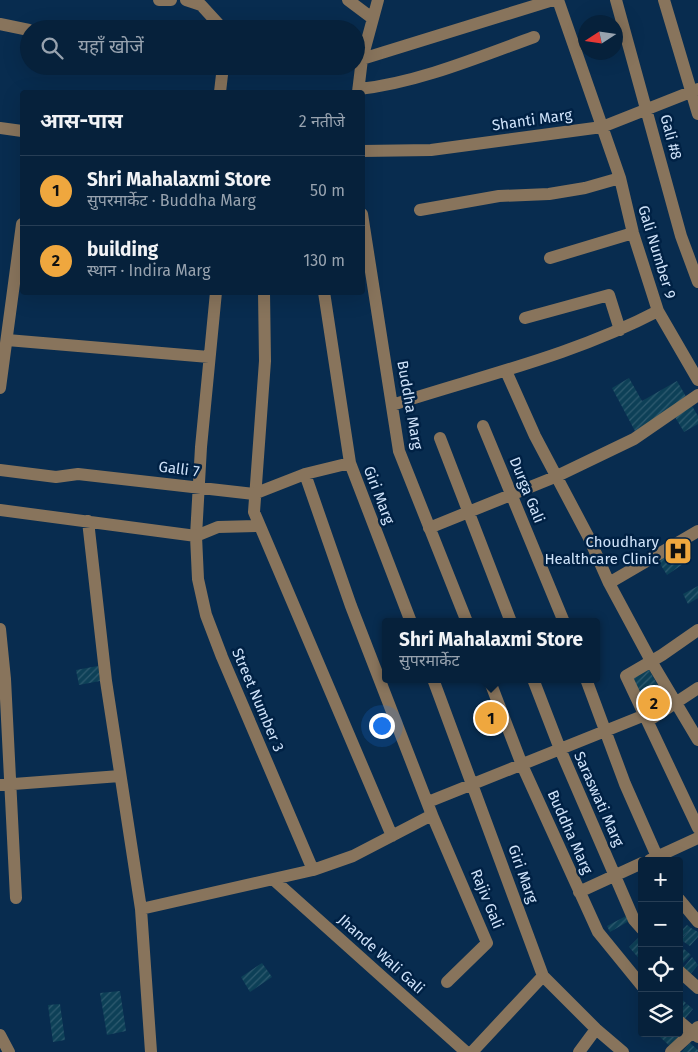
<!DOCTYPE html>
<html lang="hi">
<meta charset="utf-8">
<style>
body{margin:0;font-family:"Fira Sans","Noto Sans Devanagari",sans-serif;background:#0f2942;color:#f1f3f6}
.controls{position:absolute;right:15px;bottom:15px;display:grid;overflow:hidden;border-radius:5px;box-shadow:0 5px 20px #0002}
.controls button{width:45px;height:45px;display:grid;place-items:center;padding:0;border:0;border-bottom:1px solid #273e55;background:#06213b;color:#f1f3f6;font:25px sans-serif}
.compass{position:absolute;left:578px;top:15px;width:45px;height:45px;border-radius:50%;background:#06213b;box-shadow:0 5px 20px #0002;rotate:258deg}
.you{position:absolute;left:381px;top:725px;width:18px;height:18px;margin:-12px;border:4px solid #fff;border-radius:50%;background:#1a73e8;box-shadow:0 0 0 8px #1a73e833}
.badge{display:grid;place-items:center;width:32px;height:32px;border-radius:50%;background:#efa73e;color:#111;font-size:16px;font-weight:700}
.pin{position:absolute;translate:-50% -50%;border:2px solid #fff;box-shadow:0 1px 5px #0006}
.popup{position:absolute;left:382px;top:618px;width:218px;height:65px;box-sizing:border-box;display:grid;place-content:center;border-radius:5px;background:#06213b;filter:drop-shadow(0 1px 4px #0005);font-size:16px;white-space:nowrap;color:#98a3af}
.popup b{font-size:19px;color:#f1f3f6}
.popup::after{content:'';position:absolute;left:50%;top:100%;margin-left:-10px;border:10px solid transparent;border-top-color:#06213b}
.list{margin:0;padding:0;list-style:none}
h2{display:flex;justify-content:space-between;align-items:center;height:65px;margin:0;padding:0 20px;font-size:21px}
h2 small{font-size:16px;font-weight:400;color:#98a3af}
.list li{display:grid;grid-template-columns:32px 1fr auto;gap:15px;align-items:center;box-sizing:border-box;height:70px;padding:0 20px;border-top:1px solid #273e55}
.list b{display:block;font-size:19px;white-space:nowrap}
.list p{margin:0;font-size:16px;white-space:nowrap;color:#98a3af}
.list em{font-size:16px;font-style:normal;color:#98a3af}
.icon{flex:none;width:28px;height:28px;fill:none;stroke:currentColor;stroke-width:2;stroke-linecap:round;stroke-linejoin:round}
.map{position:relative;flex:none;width:698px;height:1052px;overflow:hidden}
.search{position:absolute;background:#06213b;box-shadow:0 5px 20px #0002;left:20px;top:20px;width:345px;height:55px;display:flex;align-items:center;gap:12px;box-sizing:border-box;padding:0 18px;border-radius:28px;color:#98a3af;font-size:19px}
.panel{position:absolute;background:#06213b;box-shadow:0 5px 20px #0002;left:20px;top:90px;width:345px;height:205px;border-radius:5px}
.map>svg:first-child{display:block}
.building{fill:url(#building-hatch)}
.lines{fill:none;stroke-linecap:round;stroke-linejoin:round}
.minor{stroke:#88745c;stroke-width:12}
.labels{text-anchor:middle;stroke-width:5;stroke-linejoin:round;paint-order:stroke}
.street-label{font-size:15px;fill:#cfe3fa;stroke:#002144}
.poi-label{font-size:15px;fill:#cfe3fa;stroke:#002144;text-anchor:end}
</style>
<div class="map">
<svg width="698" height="1052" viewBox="0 0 698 1052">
<defs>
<pattern id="building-hatch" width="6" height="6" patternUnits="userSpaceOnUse" patternTransform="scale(1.25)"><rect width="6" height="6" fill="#0d4057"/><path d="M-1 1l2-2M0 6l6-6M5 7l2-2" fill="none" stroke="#2f5b70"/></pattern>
</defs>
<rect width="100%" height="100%" fill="#082c4f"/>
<path class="building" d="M629 378 642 401 677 381 688 400 635 431 612 388Z
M692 406 698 416V424L684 432 675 417Z
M679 545 689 560 667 575 657 559Z
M698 586V598L688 604 683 594Z
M98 666 100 681 79 685 76 670Z
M647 666 669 706 649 718 625 679Z
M626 916 629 921 610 932 607 926Z
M687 925 691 928 680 940 679 933Z
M691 928 698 932V937L690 946 681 940Z
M641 935 642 936V962L629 947Z
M684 949 691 955 680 966 679 954Z
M692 957 698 965 689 976 682 969Z
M262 963 272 977 250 992 241 977Z
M120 991 126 1031 107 1035 100 993Z
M679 997 686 1003 682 1008 687 1004 693 1009 683 1021 679 1018Z
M60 1004 65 1040 53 1042 48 1005Z
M653 1033H677L684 1039 674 1050 660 1037Z
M690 1043 698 1050V1052H682Z"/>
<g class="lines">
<path class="minor" d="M159 0H171
M186 0 201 5 223 29
M348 0 372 18
M558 0 620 178 633 233 658 311 698 380
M616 0 681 236 698 282
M664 0 698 114
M0 24 29 30
M362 59 553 0
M256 66 259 69
M359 89C417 83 479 57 534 37
M220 92 223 66
M358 92 362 59 378 0
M0 128 22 131
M362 151 431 150 602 127 698 89
M420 210 499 196 549 194 585 188 620 178
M362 214 399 451 467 622
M550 258 633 233
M216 292 201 447 196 536 198 579 206 615 222 657 313 870
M264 292 265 361 254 512 392 836
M324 292 350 463 411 622
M525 318 609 295 620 330
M7 340 209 357
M506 371 535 436 589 538 609 583 651 661 698 740
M0 388 22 224
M392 405C481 376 574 355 658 311
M483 426 564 622
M440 438 511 622
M0 470 56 477 78 474 254 494 305 474 350 463
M0 510 196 536 218 527 259 526
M88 521 106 681 141 909 151 1052
M429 528 555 477 634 439 698 395
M609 583 698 531
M0 629 5 679 16 898
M698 630 662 655 626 676 698 828
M433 679 543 976 596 1029 623 1052
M489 679 522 765 598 932 642 986
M533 679 560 749 634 920 642 929
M586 679 625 784 659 861
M648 721 698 688
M0 785 120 776
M428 802 645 715
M432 815 487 943 447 982
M650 860 698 838
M274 880 466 1052
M579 892 642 863
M679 899 698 922
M141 909 313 870 353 856 432 815 351 606 305 474
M679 971 698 988
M679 1021 698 1037
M0 1035 9 1052
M472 1052 543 976
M579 1052 596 1029
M671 1052 698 1027"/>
</g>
<defs>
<symbol id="hospital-square" viewBox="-11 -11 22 22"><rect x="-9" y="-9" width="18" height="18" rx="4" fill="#efa73e" stroke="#002144"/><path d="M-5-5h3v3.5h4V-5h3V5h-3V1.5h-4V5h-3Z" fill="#111"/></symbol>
</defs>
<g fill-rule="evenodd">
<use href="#hospital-square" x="662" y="535" width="32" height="32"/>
</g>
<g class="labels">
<g class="street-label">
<text transform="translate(532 120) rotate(-8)" y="5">Shanti Marg</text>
<text transform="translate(671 137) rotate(75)" y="5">Gali #8</text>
<text transform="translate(657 252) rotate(73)" y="5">Gali Number 9</text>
<text transform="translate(410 405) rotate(80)" y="5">Buddha Marg</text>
<text transform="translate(179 469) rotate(7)" y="5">Galli 7</text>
<text transform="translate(527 490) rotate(68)" y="5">Durga Gali</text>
<text transform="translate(379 495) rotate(69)" y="5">Giri Marg</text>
<text transform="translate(258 700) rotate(67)" y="5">Street Number 3</text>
<text transform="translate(599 799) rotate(66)" y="5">Saraswati Marg</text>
<text transform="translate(570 832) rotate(66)" y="5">Buddha Marg</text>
<text transform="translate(523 874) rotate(70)" y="5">Giri Marg</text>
<text transform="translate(487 899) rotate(68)" y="5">Rajiv Gali</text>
<text transform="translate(381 954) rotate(42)" y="5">Jhande Wali Gali</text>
</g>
<g class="poi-label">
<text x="659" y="547">Choudhary<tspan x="659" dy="17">Healthcare Clinic</tspan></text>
</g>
</g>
</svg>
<div class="controls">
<button>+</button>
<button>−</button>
<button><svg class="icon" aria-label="locate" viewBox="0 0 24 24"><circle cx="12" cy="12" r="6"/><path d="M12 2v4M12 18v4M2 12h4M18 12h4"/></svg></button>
<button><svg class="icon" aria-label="layers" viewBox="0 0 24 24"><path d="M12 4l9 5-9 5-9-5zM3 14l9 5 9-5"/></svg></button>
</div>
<svg class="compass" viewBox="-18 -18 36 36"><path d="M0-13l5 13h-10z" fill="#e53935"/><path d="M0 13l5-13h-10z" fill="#98a3af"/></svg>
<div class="you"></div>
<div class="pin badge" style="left:491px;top:718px">1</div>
<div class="popup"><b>Shri Mahalaxmi Store</b>सुपरमार्केट</div>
<div class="pin badge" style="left:654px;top:703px">2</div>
<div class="search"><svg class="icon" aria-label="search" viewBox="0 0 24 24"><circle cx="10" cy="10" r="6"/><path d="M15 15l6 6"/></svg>यहाँ खोजें</div>
<section class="panel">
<h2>आस-पास<small>2 नतीजे</small></h2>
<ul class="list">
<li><span class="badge">1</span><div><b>Shri Mahalaxmi Store</b><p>सुपरमार्केट · Buddha Marg</p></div><em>50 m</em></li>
<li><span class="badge">2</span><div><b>building</b><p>स्थान · Indira Marg</p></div><em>130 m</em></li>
</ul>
</section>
</div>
